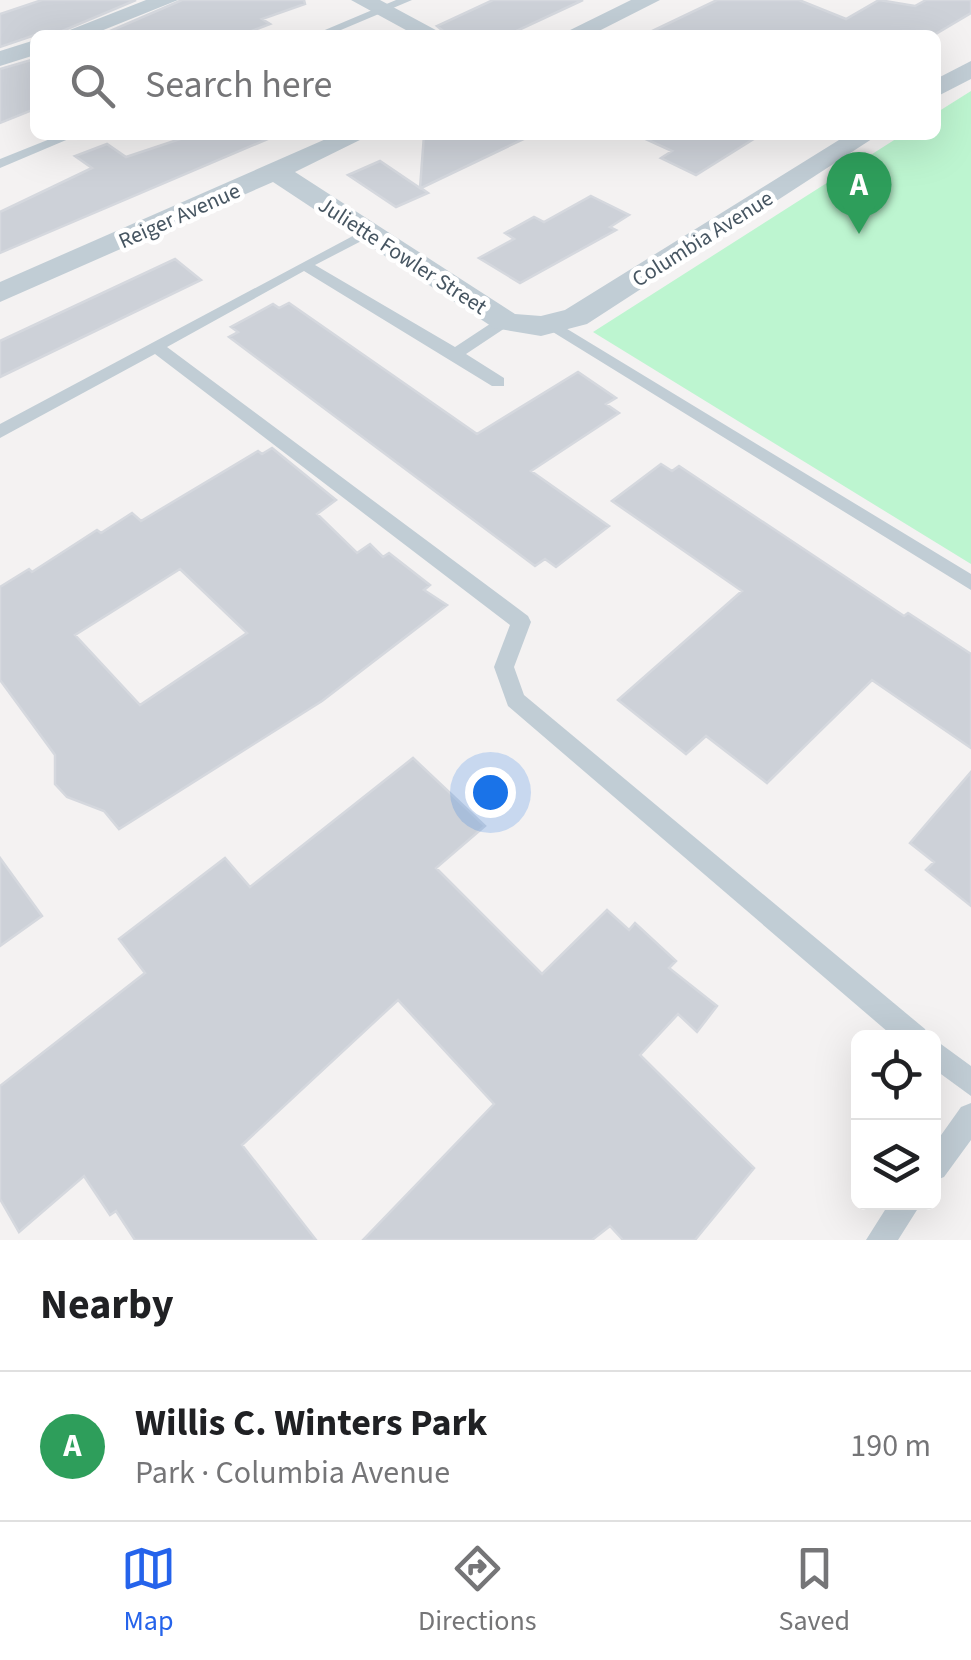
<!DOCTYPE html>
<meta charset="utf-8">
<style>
body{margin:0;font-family:"Source Sans 3",sans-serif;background:#f6f6f6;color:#202124}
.controls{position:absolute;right:30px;bottom:30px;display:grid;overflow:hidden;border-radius:15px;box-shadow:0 10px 40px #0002}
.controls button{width:90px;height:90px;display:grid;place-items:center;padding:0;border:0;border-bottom:2px solid #e0e0e0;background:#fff;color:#202124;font:50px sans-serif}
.you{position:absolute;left:490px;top:792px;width:35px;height:35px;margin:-25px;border:8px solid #fff;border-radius:50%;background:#1a73e8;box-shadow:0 0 0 15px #1a73e833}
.badge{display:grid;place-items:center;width:65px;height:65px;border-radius:50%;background:#2563eb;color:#fff;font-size:32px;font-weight:700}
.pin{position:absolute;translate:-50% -82px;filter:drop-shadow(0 2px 5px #0008)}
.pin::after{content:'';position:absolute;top:52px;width:35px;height:30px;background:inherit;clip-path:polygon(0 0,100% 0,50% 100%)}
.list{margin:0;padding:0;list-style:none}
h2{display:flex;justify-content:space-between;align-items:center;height:130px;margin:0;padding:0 40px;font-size:42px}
h2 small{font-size:32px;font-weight:400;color:#757577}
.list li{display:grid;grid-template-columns:65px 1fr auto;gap:30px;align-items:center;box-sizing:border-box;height:150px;padding:0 40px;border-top:2px solid #e0e0e0}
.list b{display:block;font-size:38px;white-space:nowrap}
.list p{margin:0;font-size:32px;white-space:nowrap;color:#757577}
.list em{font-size:32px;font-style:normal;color:#757577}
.icon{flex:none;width:55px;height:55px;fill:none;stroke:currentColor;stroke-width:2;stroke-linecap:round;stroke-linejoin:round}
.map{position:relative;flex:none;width:971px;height:1240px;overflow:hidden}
.search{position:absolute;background:#fff;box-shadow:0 10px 40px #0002;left:30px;right:30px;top:30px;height:110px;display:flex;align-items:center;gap:25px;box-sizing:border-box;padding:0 35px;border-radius:15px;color:#757577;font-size:38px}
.sheet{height:280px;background:#fff}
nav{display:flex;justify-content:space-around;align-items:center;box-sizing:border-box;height:140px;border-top:2px solid #e0e0e0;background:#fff;font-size:28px;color:#757577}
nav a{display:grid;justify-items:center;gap:5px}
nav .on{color:#2563eb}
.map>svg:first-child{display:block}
.green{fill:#bdf5d0}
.building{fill:#cdd1d8;stroke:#d5d8de;stroke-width:2.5;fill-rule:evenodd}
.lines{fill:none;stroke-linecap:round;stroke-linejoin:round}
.lane{fill:#c1cdd5;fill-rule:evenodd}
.street{fill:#c1cdd5;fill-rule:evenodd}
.labels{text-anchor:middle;stroke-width:9;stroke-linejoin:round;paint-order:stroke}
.far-street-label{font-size:22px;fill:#475662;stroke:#fff}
</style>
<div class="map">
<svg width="971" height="1240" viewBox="0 0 971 1240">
<rect width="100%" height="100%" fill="#f4f2f2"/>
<path class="green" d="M971 91V564L593 332 902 135H936V113Z"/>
<path class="building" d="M42 0H136L53 35H35L0 47V14Z
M182 0H304L305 4 262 19 270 24 241 35H101Z
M493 0H583L508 35H448L437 26Z
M717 0H799L846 19 879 0 915 6 926 0H971V13L934 35H644Z
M35 59V109L0 123V69Z
M192 135H277L0 253V212L92 168 75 156 107 144 126 157Z
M424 135H532L421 188 428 193 396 207 348 175 380 161 420 188Z
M637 135H760L696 175 661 158 672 151Z
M591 196 629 215 610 227 616 230 520 283 479 258 514 239 505 233 534 217 544 222Z
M175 259 201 280 0 377V341Z
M289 303 477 434 578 372 616 398 606 404 619 413 531 471 609 526 556 567 545 559 535 566 229 337 238 332 231 327 273 304 279 308Z
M272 448 336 500 317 514 357 553 370 544 383 557 389 553 430 585 424 590 447 605 322 701 119 829 104 811 67 797 55 784V755L0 680V587L29 569 32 572 97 530 101 533 132 513 141 521 258 451 262 454ZM180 569 247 633 140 705 75 635Z
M661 464 672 471 679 466 904 616 908 613 971 654V748L872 680 767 783 706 736 686 754 618 700 742 591 612 501Z
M413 758 485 826 436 868 542 974 607 910 629 930 635 923 676 961 669 968 717 1006 697 1032 678 1014 640 1055 754 1168 695 1240H623L610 1226 592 1240H363L494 1104 398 1000 242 1145 316 1240H135L116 1211 110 1215 84 1176 19 1232 0 1199V1086L145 973 119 939 225 858 250 887Z
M971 772V906L926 870 934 862 910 843Z
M0 858 42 916 0 946Z"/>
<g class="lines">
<path class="lane" d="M396 0H412L329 35H313Z
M60 135H78L0 168V159Z
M366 229 371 230V236L315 265 455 347 499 318H511V324L466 354 504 378V386H492L304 271 167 347 528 616 531 622 514 667 524 695 925 1029 929 1038H895L508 706 494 667 510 625 155 354 0 438V424Z
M554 321 971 574V590L548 329 546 326Z
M934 1039 971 1066V1096L934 1069Z
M971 1103V1140L944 1177 934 1181V1145L961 1107Z
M890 1202H922L898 1240H866Z"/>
<path class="street" d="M146 0H178L91 35H57Z
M351 0H380L445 35H415Z
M631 0H660L591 35H560Z
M35 40V55L0 66V51Z
M971 61V79L936 97V79Z
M335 135H370L295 172 515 314 541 316 565 310 847 135H878L587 324 541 336 494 328 273 182 0 302V282Z"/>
</g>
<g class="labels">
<g class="far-street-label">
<text transform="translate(179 215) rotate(-24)" y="8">Reiger Avenue</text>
<text transform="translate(702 238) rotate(-32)" y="8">Columbia Avenue</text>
<text transform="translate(403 255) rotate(33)" y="8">Juliette Fowler Street</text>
</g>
</g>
</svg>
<div class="controls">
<button><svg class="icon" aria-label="locate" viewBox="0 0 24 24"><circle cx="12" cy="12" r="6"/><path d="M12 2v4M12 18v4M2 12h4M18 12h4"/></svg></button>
<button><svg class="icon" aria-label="layers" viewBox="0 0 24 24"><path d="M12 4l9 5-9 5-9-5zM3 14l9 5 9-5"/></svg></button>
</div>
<div class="you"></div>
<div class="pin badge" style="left:859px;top:234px;background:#2e9e5b">A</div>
<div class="search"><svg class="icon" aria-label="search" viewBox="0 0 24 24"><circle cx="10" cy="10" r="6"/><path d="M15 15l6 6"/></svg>Search here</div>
</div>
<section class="sheet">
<h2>Nearby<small></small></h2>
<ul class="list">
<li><span class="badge" style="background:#2e9e5b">A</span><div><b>Willis C. Winters Park</b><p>Park · Columbia Avenue</p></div><em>190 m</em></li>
</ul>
</section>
<nav>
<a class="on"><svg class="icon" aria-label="map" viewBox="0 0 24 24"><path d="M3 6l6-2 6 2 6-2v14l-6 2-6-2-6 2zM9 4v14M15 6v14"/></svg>Map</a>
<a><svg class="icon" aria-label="directions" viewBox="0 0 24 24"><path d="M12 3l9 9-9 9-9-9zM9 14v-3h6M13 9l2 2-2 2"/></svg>Directions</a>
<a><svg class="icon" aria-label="saved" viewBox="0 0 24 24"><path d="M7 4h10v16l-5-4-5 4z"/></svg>Saved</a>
</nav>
